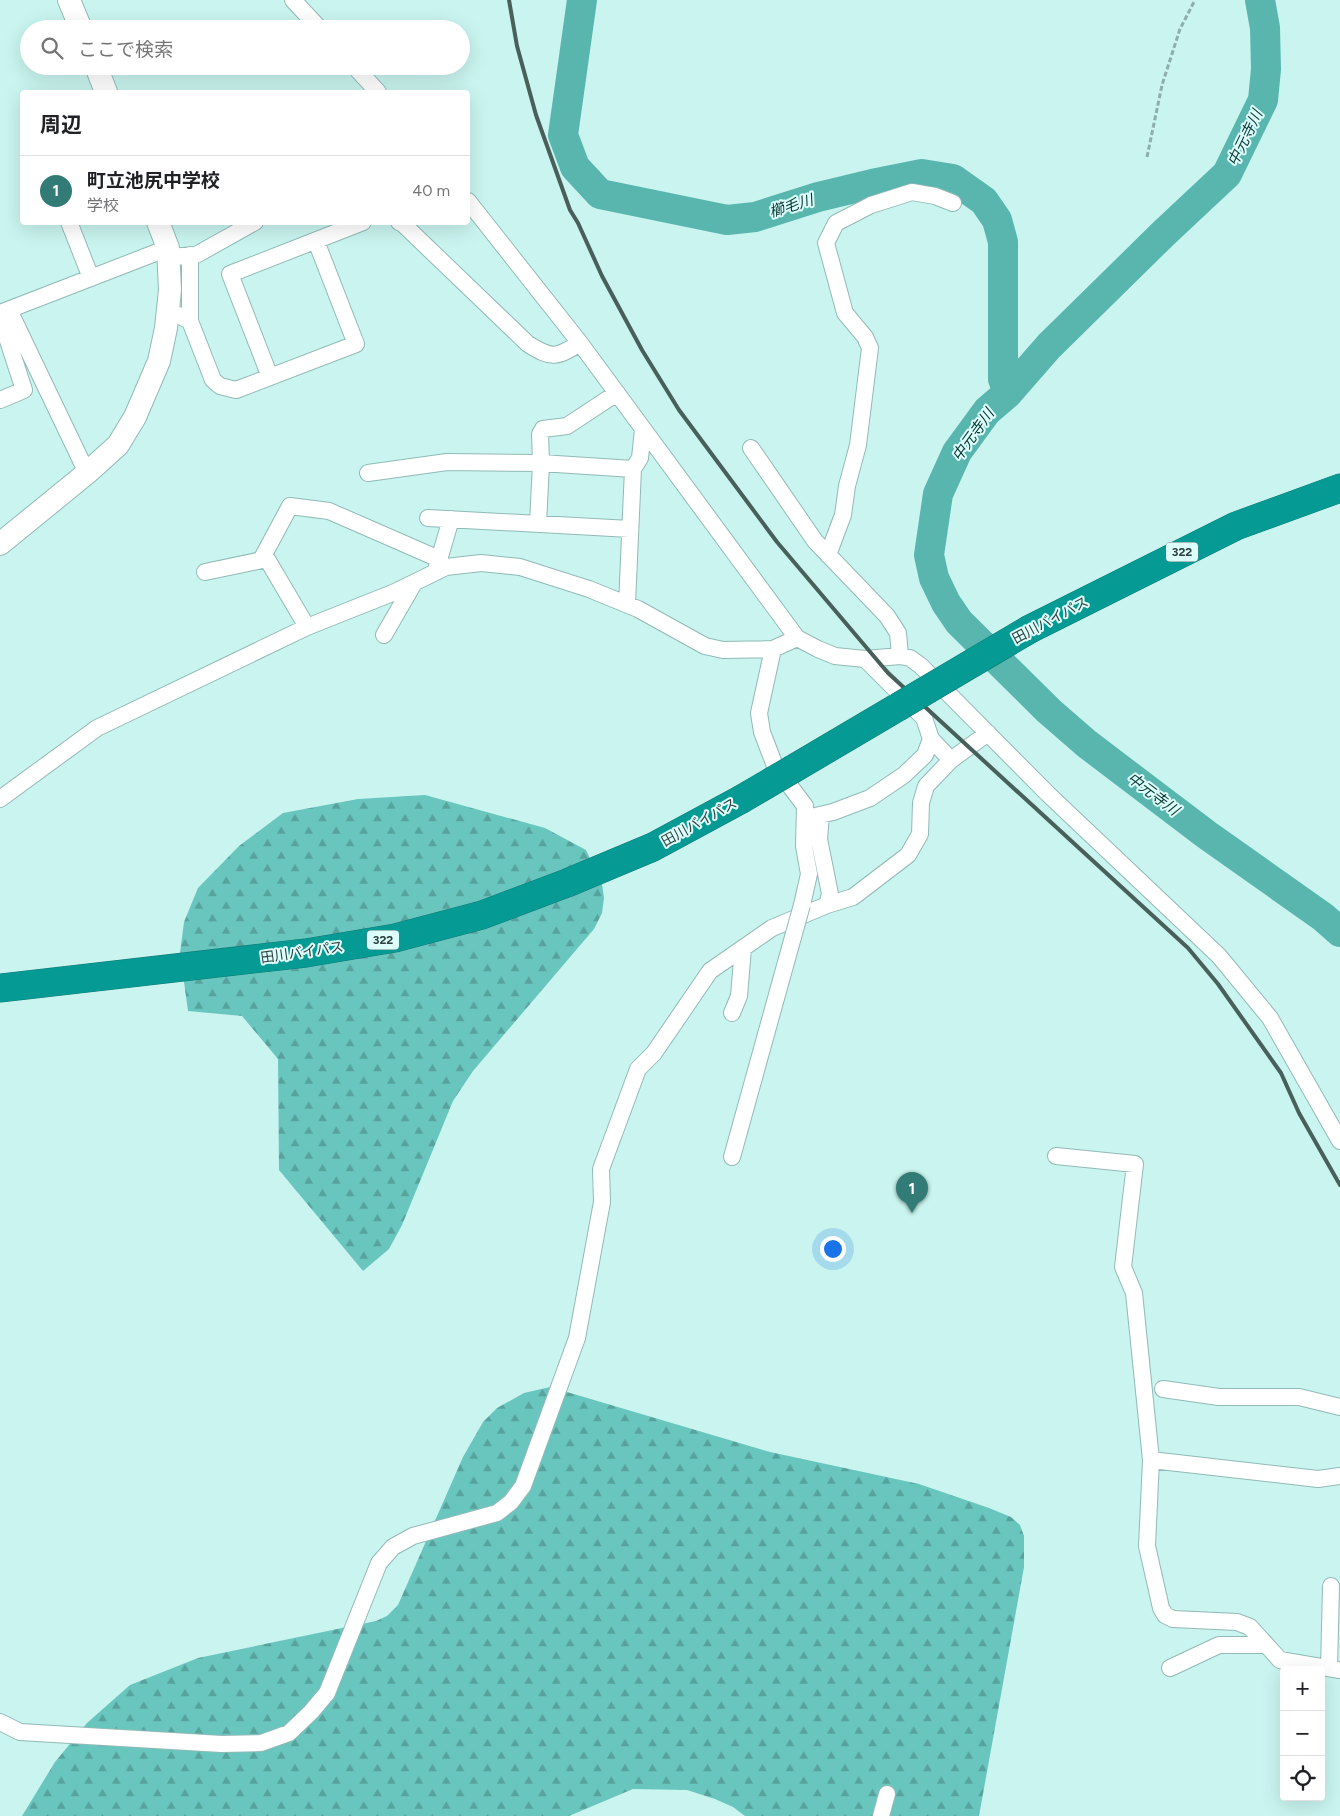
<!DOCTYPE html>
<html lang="ja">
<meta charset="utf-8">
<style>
body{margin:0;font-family:Figtree,"Noto Sans JP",sans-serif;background:#f6f6f6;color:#202124}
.controls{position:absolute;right:15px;bottom:15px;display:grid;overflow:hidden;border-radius:5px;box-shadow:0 5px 20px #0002}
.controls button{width:45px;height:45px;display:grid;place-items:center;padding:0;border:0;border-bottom:1px solid #e0e0e0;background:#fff;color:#202124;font:25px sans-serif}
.you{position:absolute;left:832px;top:1248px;width:18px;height:18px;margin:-12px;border:4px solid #fff;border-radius:50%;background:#1a73e8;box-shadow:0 0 0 8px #1a73e833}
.badge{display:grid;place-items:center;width:32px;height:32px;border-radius:50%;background:#337b76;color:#fff;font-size:16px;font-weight:700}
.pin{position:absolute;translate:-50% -41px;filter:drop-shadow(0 1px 2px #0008)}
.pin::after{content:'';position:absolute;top:26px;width:18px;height:15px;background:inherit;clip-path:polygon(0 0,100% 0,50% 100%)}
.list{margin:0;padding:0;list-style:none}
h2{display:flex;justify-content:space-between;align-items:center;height:65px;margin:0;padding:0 20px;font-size:21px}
h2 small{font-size:16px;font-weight:400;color:#757577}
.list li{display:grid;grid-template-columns:32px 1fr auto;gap:15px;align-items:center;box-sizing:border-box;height:70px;padding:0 20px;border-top:1px solid #e0e0e0}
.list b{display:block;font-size:19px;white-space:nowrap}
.list p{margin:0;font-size:16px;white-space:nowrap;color:#757577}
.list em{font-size:16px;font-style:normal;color:#757577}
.icon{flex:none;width:28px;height:28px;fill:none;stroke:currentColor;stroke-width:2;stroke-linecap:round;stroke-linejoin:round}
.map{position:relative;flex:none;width:1340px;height:1816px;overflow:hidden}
.search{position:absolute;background:#fff;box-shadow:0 5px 20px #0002;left:20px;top:20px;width:450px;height:55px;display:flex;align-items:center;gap:12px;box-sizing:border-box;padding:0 18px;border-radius:28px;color:#757577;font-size:19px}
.panel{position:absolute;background:#fff;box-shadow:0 5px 20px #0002;left:20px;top:90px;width:450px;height:135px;border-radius:5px}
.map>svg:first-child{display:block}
.forest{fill:url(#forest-firs)}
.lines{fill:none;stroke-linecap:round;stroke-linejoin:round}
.river{stroke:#59b6af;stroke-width:30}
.street-casing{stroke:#91bab6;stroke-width:18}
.secondary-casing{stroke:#91bab6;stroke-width:24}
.highway-casing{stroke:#137b76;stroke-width:29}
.path{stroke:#8daeaa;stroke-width:3;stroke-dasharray:5 2.5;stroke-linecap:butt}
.street{stroke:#fff;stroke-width:16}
.secondary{stroke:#fff;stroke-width:22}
.highway{stroke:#059b94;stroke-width:28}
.rail{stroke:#495f5c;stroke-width:4}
.street-bridge-casing{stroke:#91bab6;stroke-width:18;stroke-linecap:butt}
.highway-bridge-casing{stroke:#137b76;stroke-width:29;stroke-linecap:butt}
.street-bridge{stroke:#fff;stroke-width:16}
.highway-bridge{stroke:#059b94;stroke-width:28}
.labels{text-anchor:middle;stroke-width:4;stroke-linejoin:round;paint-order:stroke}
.shield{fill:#ddfffc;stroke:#627976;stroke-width:1}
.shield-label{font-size:12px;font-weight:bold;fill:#2e3f3d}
.street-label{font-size:14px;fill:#2e3f3d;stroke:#ddfffc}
.water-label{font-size:15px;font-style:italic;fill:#073633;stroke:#ddfffc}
</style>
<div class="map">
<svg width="1340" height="1816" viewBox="0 0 1340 1816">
<defs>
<pattern id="forest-firs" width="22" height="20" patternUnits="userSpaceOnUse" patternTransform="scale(1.25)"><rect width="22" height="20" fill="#69c6bf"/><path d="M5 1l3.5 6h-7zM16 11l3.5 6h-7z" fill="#57a29c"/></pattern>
</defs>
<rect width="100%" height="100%" fill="#c9f4ef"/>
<path class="forest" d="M425 795 545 828 586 850 602 884 604 898 602 913 594 929 473 1071 453 1101 402 1225 389 1249 363 1271 279 1170 278 1059 242 1016 188 1011 180 953 184 922 198 888 239 846 283 813 358 799Z
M550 1387 770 1452 919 1484 989 1508 1011 1517 1020 1525 1024 1536V1567L979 1816H745L733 1807 715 1799 687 1790 633 1789 569 1816H22L55 1762 87 1723 130 1685 198 1658 376 1621 387 1616 398 1605 463 1457 483 1422 497 1408 524 1393Z"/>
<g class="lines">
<path class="river" d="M582 0 563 135 575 167 600 194 727 220 755 217 818 197 872 184 922 174 953 179 984 201 997 220 1003 242V379L1008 393
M1260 0 1265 28 1266 69 1263 100 1227 174 1164 233 1049 346 1008 393 987 411 957 452 938 494 929 555 934 578 946 603 959 622 1049 711 1087 744 1207 835 1323 917 1340 932"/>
<defs>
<path id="street" d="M293 0 320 29
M354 66 378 92
M468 201 580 343 797 638 818 649 835 656 865 659 900 656 910 658 921 666 1048 794 1219 956 1270 1018 1340 1141
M69 222 91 278
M399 222 403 224 528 344C552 359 556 358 580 343
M190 255V321
M169 257 196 255 255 222
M9 310 87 473
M168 310 190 321 213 380 220 386 236 390 356 344 316 241
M0 313 168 248
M0 316 24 390 0 400
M270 377 230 274 363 222
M751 448 815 541 887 616 898 633 900 656
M633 469 640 458 643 429
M368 473 447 462 541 463 633 469 627 604
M428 518 630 529
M538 524 541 463 540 434 543 429 567 426 617 393
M828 555 843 515 847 486 858 445 870 348 865 337 845 313 826 243 836 223 871 205 912 192 935 196 953 203
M261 560 290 506 329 511 439 559
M436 570 451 519
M205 572 267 559 307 627
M384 635 414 583
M773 649 759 713 762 732 775 766 805 806 804 846 809 874 802 905
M951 760 988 733
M0 799 97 728 307 627 395 592 446 567 481 563 520 567 589 589 638 609 705 646 723 650 773 649 797 638
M811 817 833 812 870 798 904 775 925 755 931 739 924 718 865 659
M827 905 853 897 908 855 920 834 921 803 926 786 951 760 931 739
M732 1013 739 996 743 948
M1056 1156 1135 1164 1123 1267 1134 1293 1151 1460 1318 1479 1340 1476
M732 1157 793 937
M1163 1389 1219 1397H1299L1340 1407
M1151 1460 1147 1546 1161 1608 1165 1615 1173 1619 1237 1622 1250 1627 1280 1660 1340 1670
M1170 1668 1219 1645H1266
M1329 1668 1331 1586
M0 1722 20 1732 222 1744 261 1743 289 1733 311 1712 327 1693 379 1563 393 1547 413 1536 497 1513 511 1502 523 1486 577 1338 602 1202 601 1169 638 1069 654 1053 710 971 772 928 827 905 830 894 819 839 821 815
M881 1816 887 1794"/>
<path id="secondary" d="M69 0 81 29
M96 66 106 92
M0 544 87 473 118 445 135 417 159 361 166 328 170 290 168 248 158 222"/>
<path id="highway" d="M1030 629 1236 526 1340 488
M793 769 898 707
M0 988 306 953 395 938 482 915 567 883 653 847 740 800"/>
</defs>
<use href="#street" class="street-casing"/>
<use href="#secondary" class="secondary-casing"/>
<use href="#highway" class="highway-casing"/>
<path class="path" d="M1147 157 1162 85 1180 29 1195 0"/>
<use href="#street" class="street"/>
<use href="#secondary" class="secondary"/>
<use href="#highway" class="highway"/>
<path class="rail" d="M509 0 517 46 536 115 570 210 578 223 602 276 642 350 679 410 777 542 888 673 1188 948 1218 984 1281 1073 1299 1113 1340 1185"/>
<defs>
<path id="street-bridge" d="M793 937 802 905"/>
<path id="highway-bridge" d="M898 707 1030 629
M740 800 793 769"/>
</defs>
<use href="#street-bridge" class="street-bridge-casing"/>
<use href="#highway-bridge" class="highway-bridge-casing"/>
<use href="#street-bridge" class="street-bridge"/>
<use href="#highway-bridge" class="highway-bridge"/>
</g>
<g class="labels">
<g class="shield">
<rect x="1166" y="542.5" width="32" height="19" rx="4"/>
<rect x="367" y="930.5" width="32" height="19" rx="4"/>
</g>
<g class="shield-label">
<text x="1182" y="556">322</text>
<text x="383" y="944">322</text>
</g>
<g class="street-label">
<text transform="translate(1050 620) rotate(-28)" y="5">田川バイパス</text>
<text transform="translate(699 822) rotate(-29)" y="5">田川バイパス</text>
<text transform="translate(302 952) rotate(-8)" y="5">田川バイパス</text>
</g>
<g class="water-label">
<text transform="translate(1245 138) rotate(-64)" y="5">中元寺川</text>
<text transform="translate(791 206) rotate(-17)" y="5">櫛毛川</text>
<text transform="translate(973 435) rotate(-54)" y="5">中元寺川</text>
<text transform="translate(1153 794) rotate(37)" y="5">中元寺川</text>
</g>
</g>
</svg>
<div class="controls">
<button>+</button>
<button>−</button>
<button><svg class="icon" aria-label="locate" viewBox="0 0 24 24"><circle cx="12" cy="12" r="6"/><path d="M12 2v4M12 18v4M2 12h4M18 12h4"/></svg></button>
</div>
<div class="you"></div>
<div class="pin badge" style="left:912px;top:1213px">1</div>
<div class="search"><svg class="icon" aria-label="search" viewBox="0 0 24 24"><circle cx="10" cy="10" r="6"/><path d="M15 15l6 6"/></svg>ここで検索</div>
<section class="panel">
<h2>周辺<small></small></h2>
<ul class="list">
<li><span class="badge">1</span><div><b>町立池尻中学校</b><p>学校</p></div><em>40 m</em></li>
</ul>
</section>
</div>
